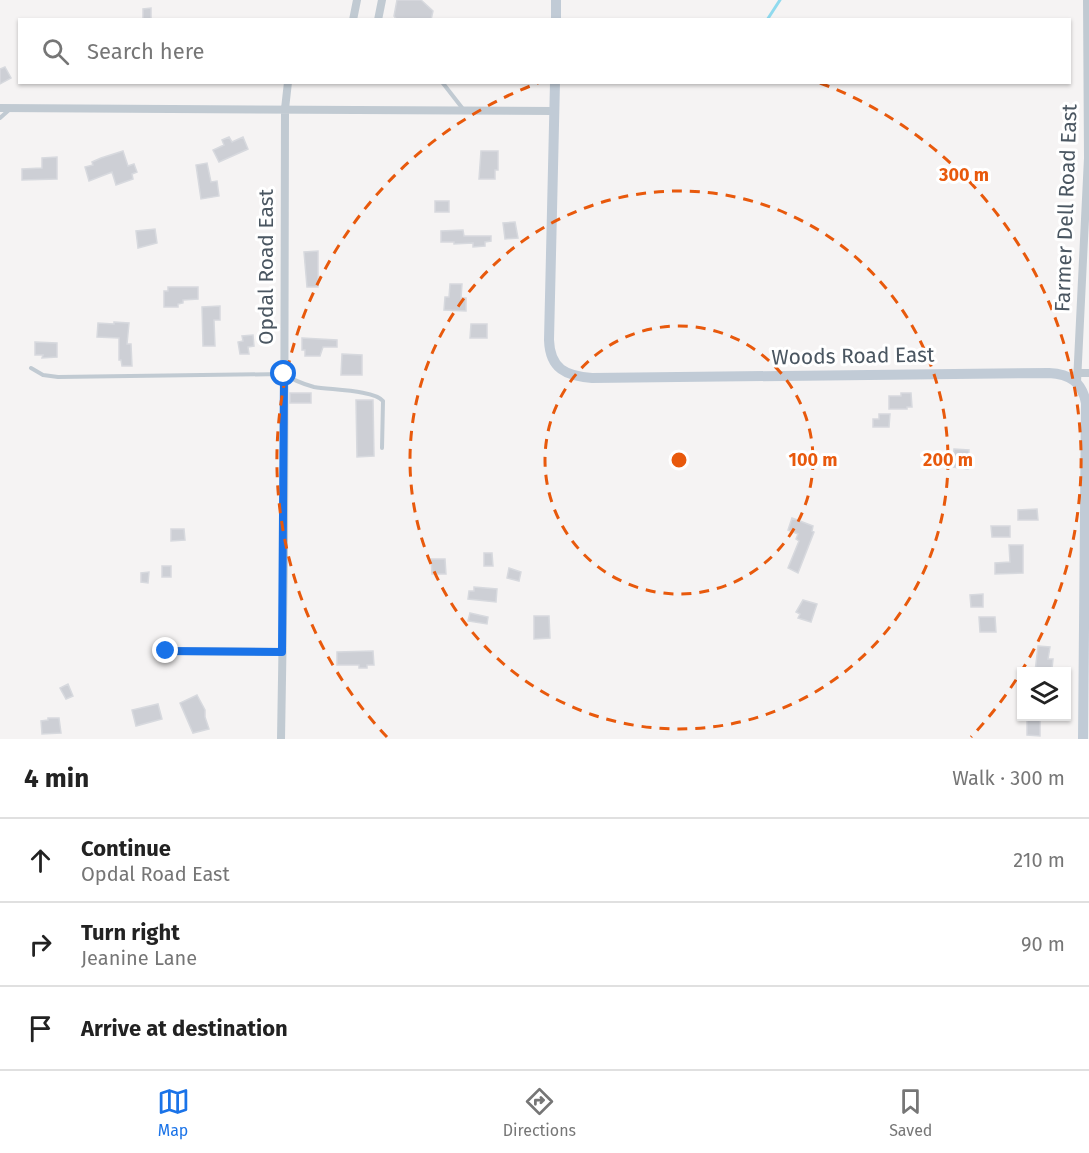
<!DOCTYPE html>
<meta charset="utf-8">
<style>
body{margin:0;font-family:"Fira Sans",sans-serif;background:#f6f6f6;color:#222}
.controls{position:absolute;right:18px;bottom:18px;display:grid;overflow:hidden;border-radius:0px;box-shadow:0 2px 4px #0004}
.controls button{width:54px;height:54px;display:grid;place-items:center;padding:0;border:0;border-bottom:2px solid #e0e0e0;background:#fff;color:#222;font:30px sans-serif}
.stop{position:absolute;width:18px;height:18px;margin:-14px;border:4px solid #1a73e8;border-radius:50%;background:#fff}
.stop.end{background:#1a73e8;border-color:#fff;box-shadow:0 2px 6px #0008}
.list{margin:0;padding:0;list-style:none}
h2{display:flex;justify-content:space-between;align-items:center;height:78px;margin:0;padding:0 24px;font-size:26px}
h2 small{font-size:20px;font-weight:400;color:#767676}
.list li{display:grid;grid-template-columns:39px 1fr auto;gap:18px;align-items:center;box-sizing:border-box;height:84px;padding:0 24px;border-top:2px solid #e0e0e0}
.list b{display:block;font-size:22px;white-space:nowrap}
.list p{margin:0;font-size:20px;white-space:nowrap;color:#767676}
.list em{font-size:20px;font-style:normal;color:#767676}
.icon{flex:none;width:33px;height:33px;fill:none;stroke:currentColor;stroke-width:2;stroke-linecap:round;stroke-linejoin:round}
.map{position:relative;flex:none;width:1089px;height:739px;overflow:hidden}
.search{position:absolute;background:#fff;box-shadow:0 2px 4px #0004;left:18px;right:18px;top:18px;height:66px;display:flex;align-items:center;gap:15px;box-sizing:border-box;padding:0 21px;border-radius:0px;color:#767676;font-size:22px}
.sheet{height:330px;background:#fff}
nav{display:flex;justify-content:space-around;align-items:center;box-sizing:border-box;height:84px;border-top:2px solid #e0e0e0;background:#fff;font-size:16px;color:#767676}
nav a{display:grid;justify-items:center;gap:3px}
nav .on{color:#1a73e8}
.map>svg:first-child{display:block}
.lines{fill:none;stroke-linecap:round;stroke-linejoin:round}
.stream{stroke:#90daee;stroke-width:3}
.building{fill:#cdcfd5;stroke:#d7d9de;stroke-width:1.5}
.service{stroke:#c1cad2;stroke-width:4}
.minor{stroke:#c1cad2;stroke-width:8}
.secondary{stroke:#c1cbd6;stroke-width:10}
.route{stroke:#1a73e8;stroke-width:8}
.ring{fill:none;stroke:#e8590c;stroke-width:3;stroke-dasharray:10 8}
.labels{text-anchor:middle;stroke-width:6;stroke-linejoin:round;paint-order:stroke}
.street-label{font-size:21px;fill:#4a5661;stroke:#fff}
.centre{fill:#e8590c;stroke:#fff;stroke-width:3}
.ring-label{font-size:18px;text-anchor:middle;font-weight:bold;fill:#e8590c;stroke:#fff;stroke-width:6;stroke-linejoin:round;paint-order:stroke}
</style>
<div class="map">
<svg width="1089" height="739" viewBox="0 0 1089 739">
<rect width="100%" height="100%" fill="#f5f3f3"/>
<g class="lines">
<path class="stream" d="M767 20 780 0"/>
</g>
<path class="building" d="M397 0H421L433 11 431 20H397L394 16Z
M151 8V20H143V9Z
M5 67 11 78 0 84V69Z
M229 137 232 142 243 137 248 149 219 162 213 150 224 145 222 140Z
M123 151 128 166 134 164 137 172 132 174 133 179 116 185 112 172 89 181 85 167 93 165 92 162 101 158Z
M481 151H498V170H495V179H479Z
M57 157V179L22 180V169L42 168V158Z
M207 163 211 182 217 181 219 196 201 199 196 165Z
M435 201H449V212H435Z
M515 222 518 238 505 239 503 223Z
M155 229 157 243 138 248 136 231Z
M463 230 464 236H491V241L485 242V246L473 247V243L454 244V242H441V231Z
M318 251V287H307L304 252Z
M450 284H462L461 298H466V311L444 310 445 297H449Z
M168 287H198V299L183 300V303L178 304V307H164V291H168Z
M220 306V320H214L215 346H203L202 307Z
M114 322 129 323 127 344H131L132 366H122L121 360H119V338L97 337 98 323 114 324Z
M471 324H487V338H470Z
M253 335 254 346 248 347 249 354H240L238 342 243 341 242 336Z
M302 338 337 340V347H323L320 356H305V350H302Z
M35 342 57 343V357L42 358 43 355H35Z
M342 354 362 355V375H341Z
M290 393H311V403H290Z
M901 393H911L912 407H907V409H889V396H901Z
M356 400H373L374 456 357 457Z
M879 414H890L889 427H873V419H879Z
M954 449 969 450 968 469 953 467Z
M1037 509 1038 520H1018V510Z
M792 518 813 526 812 531 814 532 798 573 788 568 799 541 796 539 798 534 788 530Z
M991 526H1010V537H992Z
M171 529H184L185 540 171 541Z
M1009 545H1023V573L995 574V563L1010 562Z
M484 553H492L493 566H484Z
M431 559H445L446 574H432Z
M162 566H171V577H162Z
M509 568 521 572 519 581 507 578Z
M149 572 148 583 141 582V573Z
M474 587 497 589 496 602 468 599 469 591H474Z
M983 594V607H971L970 595Z
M803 600 817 604 811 622 798 618 800 614 796 612Z
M470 613 488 617 487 624 468 621Z
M534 616H549L550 638 534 639Z
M979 617H995L996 632H980Z
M1038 646 1050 647 1048 659H1053L1052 669H1047V672H1035Z
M373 651 374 665H367V668H359V665H337V652Z
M68 684 73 696 66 699 60 688Z
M197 695 205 710V717L209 729 193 733 180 703Z
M158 704 162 719 136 726 132 710Z
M1027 717H1040V736L1027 735Z
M48 718H59L61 733 42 734 41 721 48 720Z"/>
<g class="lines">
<path class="service" d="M442 82 463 109
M0 118 9 110
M31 368 43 375 58 377 284 374C293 380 303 384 314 387 331 390 374 390 383 401L382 448"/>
<path class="minor" d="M353 20 357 0
M378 20 382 0
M0 108 554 111
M1077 373H1089
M1077 382 1088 158 1087 0
M166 651 282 652
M281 739 284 558 285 109 288 82"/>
<path class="secondary" d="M556 20V0
M555 82 549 340C550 369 566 376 592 378L1049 373C1070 374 1082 382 1086 403L1083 739"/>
</g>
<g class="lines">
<path class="route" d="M166 651 282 652 284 374"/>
</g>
<g class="ring">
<circle cx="679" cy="460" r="134"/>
<circle cx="679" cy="460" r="269"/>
<path d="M387 737A403 403 0 0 1 538 83M820 83A403 403 0 0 1 971 737"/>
</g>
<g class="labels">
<g class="street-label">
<text transform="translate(1066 208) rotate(-88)" y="7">Farmer Dell Road East</text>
<text transform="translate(266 267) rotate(-90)" y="7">Opdal Road East</text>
<text transform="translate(853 356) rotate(-1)" y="7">Woods Road East</text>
</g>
</g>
<circle cx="679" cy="460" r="9" class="centre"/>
<g class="ring-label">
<text x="964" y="181">300 m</text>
<text x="813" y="466">100 m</text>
<text x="948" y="466">200 m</text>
</g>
</svg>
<div class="controls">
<button><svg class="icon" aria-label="layers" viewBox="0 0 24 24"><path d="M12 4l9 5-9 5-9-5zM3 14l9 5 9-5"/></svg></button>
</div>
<div class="stop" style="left:284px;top:374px"></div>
<div class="stop end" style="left:166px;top:651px"></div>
<div class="search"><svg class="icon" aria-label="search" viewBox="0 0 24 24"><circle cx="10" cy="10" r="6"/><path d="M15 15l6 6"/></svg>Search here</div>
</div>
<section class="sheet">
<h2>4 min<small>Walk · 300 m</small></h2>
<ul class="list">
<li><svg class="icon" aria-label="ahead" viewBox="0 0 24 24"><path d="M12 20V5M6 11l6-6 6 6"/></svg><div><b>Continue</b><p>Opdal Road East</p></div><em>210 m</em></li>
<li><svg class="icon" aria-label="right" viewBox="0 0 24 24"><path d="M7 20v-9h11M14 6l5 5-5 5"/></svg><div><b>Turn right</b><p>Jeanine Lane</p></div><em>90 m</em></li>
<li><svg class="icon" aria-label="arrive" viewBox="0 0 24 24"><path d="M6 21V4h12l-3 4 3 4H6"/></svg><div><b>Arrive at destination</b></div></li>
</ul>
</section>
<nav>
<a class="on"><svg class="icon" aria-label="map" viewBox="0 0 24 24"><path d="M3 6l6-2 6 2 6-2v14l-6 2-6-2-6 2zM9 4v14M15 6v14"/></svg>Map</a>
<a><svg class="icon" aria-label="directions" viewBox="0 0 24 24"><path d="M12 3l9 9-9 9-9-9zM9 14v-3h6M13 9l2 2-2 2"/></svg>Directions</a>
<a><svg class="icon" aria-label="saved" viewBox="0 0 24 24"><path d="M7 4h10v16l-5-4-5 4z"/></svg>Saved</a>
</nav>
